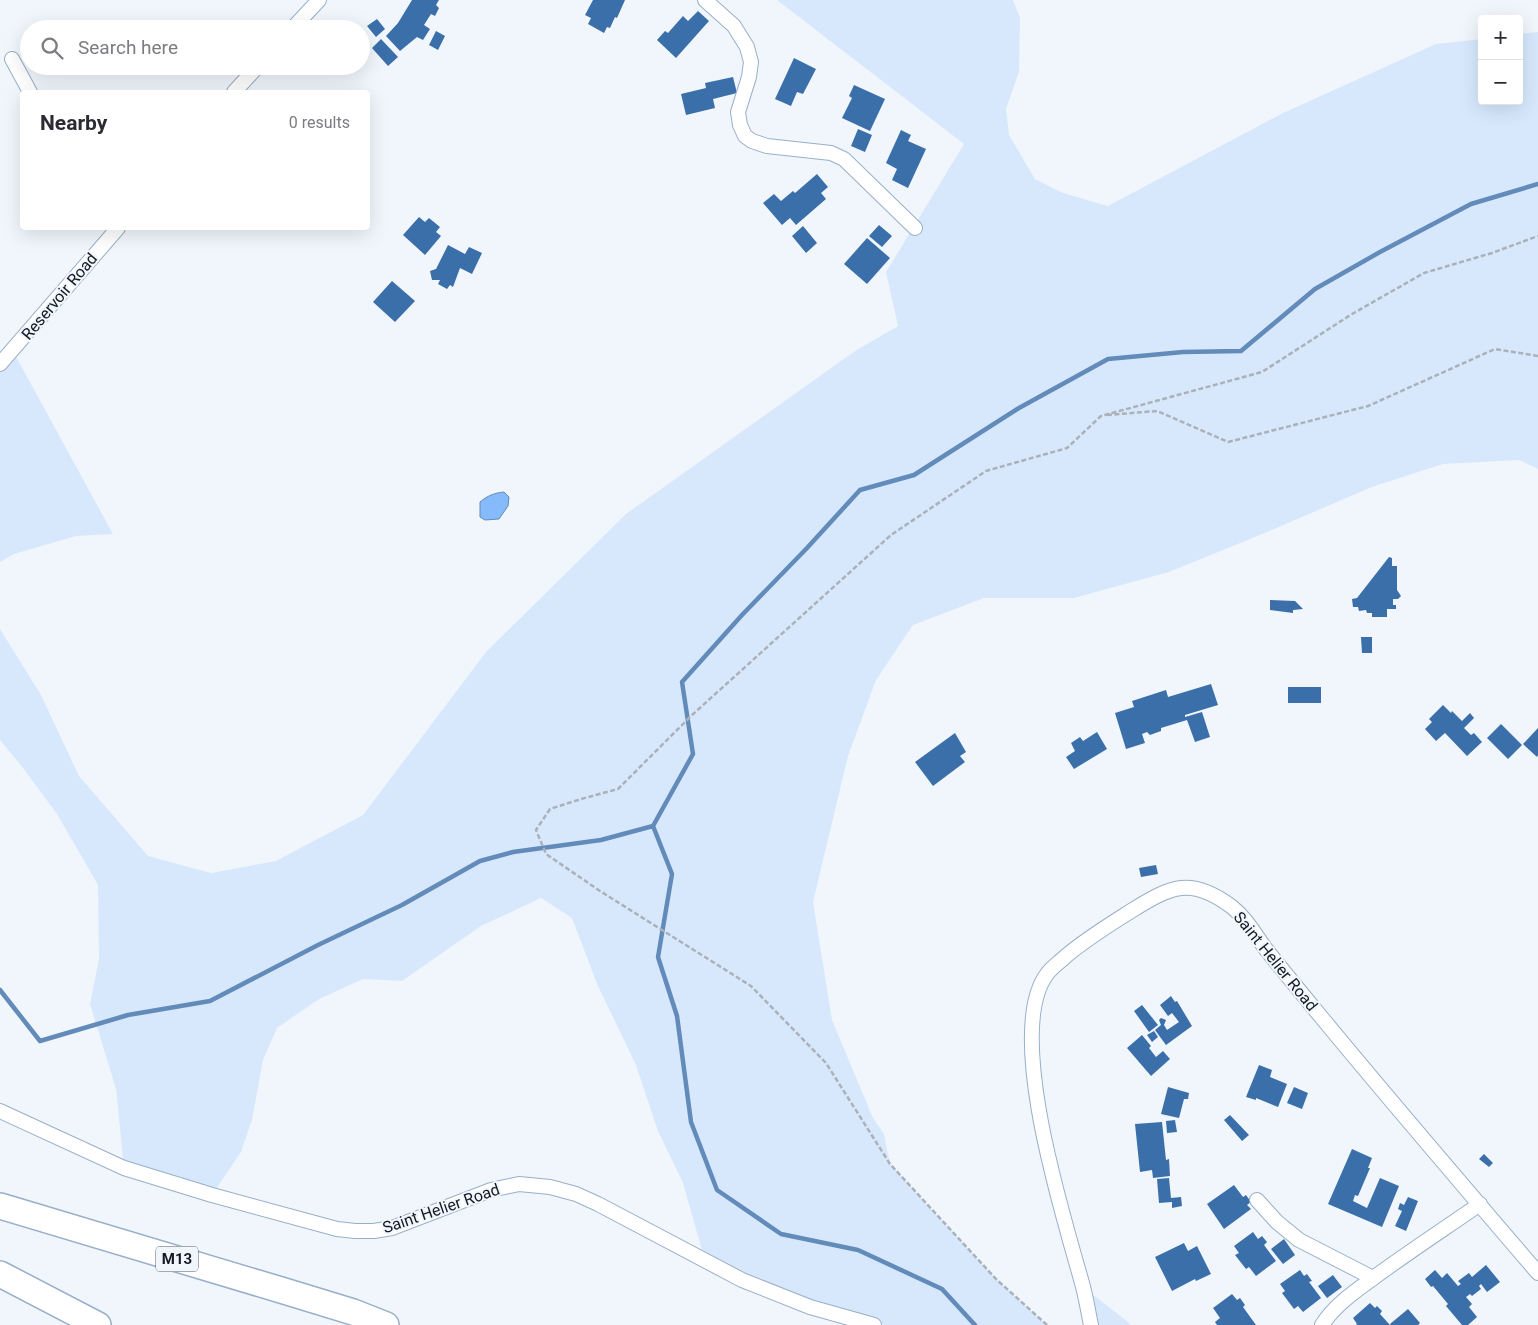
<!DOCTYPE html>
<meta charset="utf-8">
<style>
body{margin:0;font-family:Roboto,sans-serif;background:#f7f7f7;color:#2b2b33}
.controls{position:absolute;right:15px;top:15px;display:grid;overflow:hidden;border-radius:5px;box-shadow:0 5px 20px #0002}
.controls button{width:45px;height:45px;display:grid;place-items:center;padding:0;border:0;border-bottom:1px solid #e1e1e2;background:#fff;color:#2b2b33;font:25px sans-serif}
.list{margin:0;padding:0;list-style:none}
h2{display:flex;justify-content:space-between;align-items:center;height:65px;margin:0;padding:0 20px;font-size:21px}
h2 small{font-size:16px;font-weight:400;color:#7c7c81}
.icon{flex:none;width:28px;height:28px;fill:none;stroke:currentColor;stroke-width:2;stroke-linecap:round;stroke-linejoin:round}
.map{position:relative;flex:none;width:1538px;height:1325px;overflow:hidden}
.search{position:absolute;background:#fff;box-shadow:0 5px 20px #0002;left:20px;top:20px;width:350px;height:55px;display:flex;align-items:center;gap:12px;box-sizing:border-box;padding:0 18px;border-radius:28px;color:#7c7c81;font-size:19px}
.panel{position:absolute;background:#fff;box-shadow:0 5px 20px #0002;left:20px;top:90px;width:350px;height:140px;border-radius:5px}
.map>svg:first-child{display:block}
.green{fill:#d7e8fd}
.water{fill:#85bbfb;stroke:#628bba}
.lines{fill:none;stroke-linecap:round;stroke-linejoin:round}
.stream{stroke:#628bba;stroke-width:4.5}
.building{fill:#3b6faa}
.street-casing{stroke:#98afc9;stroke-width:16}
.highway-casing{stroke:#98afc9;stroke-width:28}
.path{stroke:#abb1b9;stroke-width:2.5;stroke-dasharray:5 2.5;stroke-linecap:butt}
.street{stroke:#fff;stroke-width:14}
.highway{stroke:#fff;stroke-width:25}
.labels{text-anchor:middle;stroke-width:4;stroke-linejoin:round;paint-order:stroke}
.shield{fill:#f1f6fc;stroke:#555c65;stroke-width:1}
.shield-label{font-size:15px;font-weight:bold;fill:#121a24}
.street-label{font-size:16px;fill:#121a24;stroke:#f1f6fc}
</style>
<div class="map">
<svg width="1538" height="1325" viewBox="0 0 1538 1325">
<rect width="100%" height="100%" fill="#f1f6fc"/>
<path class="green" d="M777 0H1013L1020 18 1019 72 1006 109 1009 135 1035 179 1063 193 1108 206 1283 113 1436 44 1482 39V101H1519V34L1538 32V469L1519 460 1443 464 1372 487 1260 535 1169 572 1074 598H984L913 625 876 680 848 756 813 902 832 1020 873 1118 884 1134 890 1164 996 1279 1047 1325H874L705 1261 683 1183 658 1131 636 1065 597 984 572 918 541 898 481 926 402 981 363 979 319 999 277 1028 263 1060 252 1120 241 1152 212 1195 124 1168 116 1089 90 1004 99 959 98 885 57 814 23 768 0 740V629L41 695 79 776 148 856 211 873 276 861 363 815 486 652 626 514 855 351 898 326 886 272 964 144Z
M13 351 113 534 76 536 14 554 0 562V364Z
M1083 1287 1128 1322 1130 1325H1091Z"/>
<path class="water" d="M504 492 509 497 508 506 499 519 485 520 480 517V502C487 496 494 493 504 492Z"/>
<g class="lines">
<path class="stream" d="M653 826 672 874 658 957 677 1016 691 1122 717 1190 781 1234 858 1250 942 1289 975 1325
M0 990 40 1041 128 1015 210 1001 318 945 402 905 480 861 513 852 601 840 653 826 693 754 682 682 742 615 807 548 860 490 914 475 1019 408 1108 359 1183 352 1241 351 1315 289 1380 252 1471 204 1538 184"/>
</g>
<path class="building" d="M412 0H439L436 5 439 8 435 16 431 14 424 25 430 29 423 40 417 37 400 51 386 36 398 23Z
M593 0H625L617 18 615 17 610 28 607 27 604 33 588 24 591 18 585 15Z
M698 11 709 21 676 58 657 40 665 31 668 33 683 16 688 21Z
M377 19 385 29 376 37 367 26Z
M436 31 445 36 438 50 429 45Z
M381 39 398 57 388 66 372 48Z
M794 58 816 69 803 94 797 92 791 106 775 99Z
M733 77 737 93 713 99 715 108 686 115 681 94 706 88 705 83Z
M854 85 885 99 870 131 842 118 852 98 849 96Z
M858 129 872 135 865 152 851 146Z
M901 130 911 135 908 141 926 149 908 188 892 180 897 169 886 163Z
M817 174 828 187 821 193 826 199 796 225 790 218 782 225 763 203 774 194 781 201 793 191 795 193Z
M419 217 425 222 429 218 440 227 436 232 441 236 425 255 403 235Z
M879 225 892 236 882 247 869 236Z
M803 226 817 243 806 253 792 236Z
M867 238 890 258 867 284 844 264Z
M448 245 465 254 469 247 482 253 472 274 460 268 453 287 450 285 447 289 438 284 440 280H432L430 271 436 269Z
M392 281 415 301 395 322 373 302Z
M1389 557 1392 558V566H1397V590L1401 596 1398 599H1393V605H1396V609H1387V617H1372V613H1367L1366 610 1359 611 1358 607H1353L1352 599 1357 598Z
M1270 600 1295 601 1303 609 1293 610V613L1270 610Z
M1361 637H1372V653H1362Z
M1211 684 1218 705 1185 715V717L1202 712 1210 737 1195 742 1187 720 1161 728V731L1150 735 1147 732 1142 734 1145 743 1126 749 1115 713 1134 707 1132 701 1166 690 1168 697Z
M1288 687H1321V703H1288Z
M1443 705 1451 713 1452 711 1462 721 1470 713 1474 718 1464 728 1471 735 1474 733 1482 742 1467 756 1445 733 1436 741 1425 729 1432 722 1429 719Z
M1501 724 1522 745 1508 759 1487 738Z
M1538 728V755L1537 757 1523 744Z
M1097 732 1107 749 1074 769 1066 757 1075 751 1071 743 1080 737 1083 741Z
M955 733 966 752 960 756 965 762 933 786 915 762Z
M1156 865 1158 874 1141 877 1139 868Z
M1171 996 1175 1002 1177 1001 1192 1026 1166 1045 1155 1030 1161 1025 1159 1020 1161 1018 1166 1020 1164 1025 1167 1030 1179 1022 1172 1013 1168 1016 1160 1005Z
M1142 1005 1158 1025 1149 1032 1134 1011Z
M1154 1031 1158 1037 1152 1042 1147 1035Z
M1142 1035 1151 1046 1149 1048 1156 1057 1163 1051 1170 1059 1151 1076 1127 1048Z
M1259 1065 1272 1070 1270 1077 1287 1084 1278 1107 1256 1098V1100L1246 1097Z
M1168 1087 1189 1093 1188 1099H1184L1179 1118 1161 1114Z
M1294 1087 1308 1093 1302 1109 1287 1103Z
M1230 1115 1249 1135 1242 1141 1224 1120Z
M1175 1120 1177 1132 1167 1133 1166 1121Z
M1162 1122 1166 1160 1169 1159 1170 1176 1153 1178 1152 1170 1140 1172 1135 1124Z
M1352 1149 1372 1158 1368 1168H1370L1358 1196 1355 1195 1353 1201 1367 1208 1380 1178 1399 1186 1382 1227 1328 1204Z
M1484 1154 1493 1163 1489 1167 1479 1159Z
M1169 1178 1171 1198 1181 1197 1182 1206 1172 1208V1202L1159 1203 1157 1179Z
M1234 1185 1243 1197 1246 1195 1251 1202 1247 1205 1251 1209 1224 1229 1207 1204Z
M1408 1197 1418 1201 1406 1231 1395 1226 1402 1211 1398 1209 1400 1203 1404 1205Z
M1253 1232 1258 1239 1262 1236 1267 1242 1264 1245 1276 1261 1256 1276 1249 1267 1246 1269 1235 1255 1239 1253 1234 1246Z
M1284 1239 1295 1255 1283 1264 1271 1249Z
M1184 1243 1188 1251 1197 1246 1211 1274 1196 1281 1195 1279 1172 1291 1155 1257Z
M1486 1265 1500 1282 1487 1292 1481 1284 1479 1286 1481 1289 1472 1296 1470 1294 1466 1297 1472 1304 1469 1307 1477 1317 1468 1325H1462L1446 1306 1448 1304 1433 1286 1431 1287 1425 1279 1435 1270 1442 1278 1447 1273 1458 1286 1461 1284 1458 1281 1469 1273 1472 1277Z
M1300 1270 1304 1276 1307 1274 1312 1281 1309 1282 1321 1298 1303 1312 1298 1306 1294 1309 1282 1293 1285 1291 1280 1284Z
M1333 1275 1342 1287 1327 1298 1318 1286Z
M1232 1294 1237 1300 1240 1298 1245 1305 1243 1307 1256 1325H1217L1215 1322 1220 1318 1213 1308Z
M1370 1303 1375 1308 1377 1306 1382 1311 1380 1314 1390 1325H1356L1357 1324 1353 1318Z
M1408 1309 1420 1323 1418 1325H1391L1390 1324Z"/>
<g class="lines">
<defs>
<path id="street" d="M705 0 734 26 747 47 751 62 749 77 738 112 740 125 745 136 752 141 767 146 831 153 844 159 915 228
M292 29 319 0
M12 59 30 92
M234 92 258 66
M0 364 118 228
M0 1111 124 1168 212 1195 337 1229 355 1231H374L392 1228 491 1190 519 1184 550 1187 576 1194 598 1204 742 1280 810 1307 874 1325
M1257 1200 1277 1222 1299 1240 1373 1278
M1091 1325C1088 1311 1086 1297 1082 1283 1064 1218 1004 1031 1047 974 1052 967 1060 962 1066 956 1086 939 1109 925 1131 911 1171 886 1191 876 1232 907 1246 918 1255 934 1265 948 1284 972 1303 995 1322 1018 1393 1104 1465 1188 1538 1273
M1322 1325C1334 1306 1354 1292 1372 1279 1407 1253 1444 1229 1480 1204"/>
<path id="highway" d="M0 1206 281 1290 353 1312 386 1325
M0 1274 98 1325"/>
</defs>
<use href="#street" class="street-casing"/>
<use href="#highway" class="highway-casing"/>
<path class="path" d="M1107 415 1157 411 1228 442 1368 406 1495 349 1538 356
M1047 1325 996 1279 890 1164 826 1063 751 986 600 891 546 854 536 830 550 809 581 799 618 789 691 716 891 535 986 471 1067 448 1101 416 1262 372 1352 314 1424 273 1492 253 1538 236"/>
<use href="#street" class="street"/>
<use href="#highway" class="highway"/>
</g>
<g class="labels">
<rect class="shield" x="156" y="1246.5" width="42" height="25" rx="4"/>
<g class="shield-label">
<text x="177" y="1264">M13</text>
</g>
<g class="street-label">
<text transform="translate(59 296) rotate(-50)" y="6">Reservoir Road</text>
<text transform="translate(1276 961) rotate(51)" y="6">Saint Helier Road</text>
<text transform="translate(441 1208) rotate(-19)" y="6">Saint Helier Road</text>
</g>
</g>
</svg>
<div class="controls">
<button>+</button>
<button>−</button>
</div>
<div class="search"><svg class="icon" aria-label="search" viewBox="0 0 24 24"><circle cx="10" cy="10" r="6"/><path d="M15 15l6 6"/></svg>Search here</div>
<section class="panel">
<h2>Nearby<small>0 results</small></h2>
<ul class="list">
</ul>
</section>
</div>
